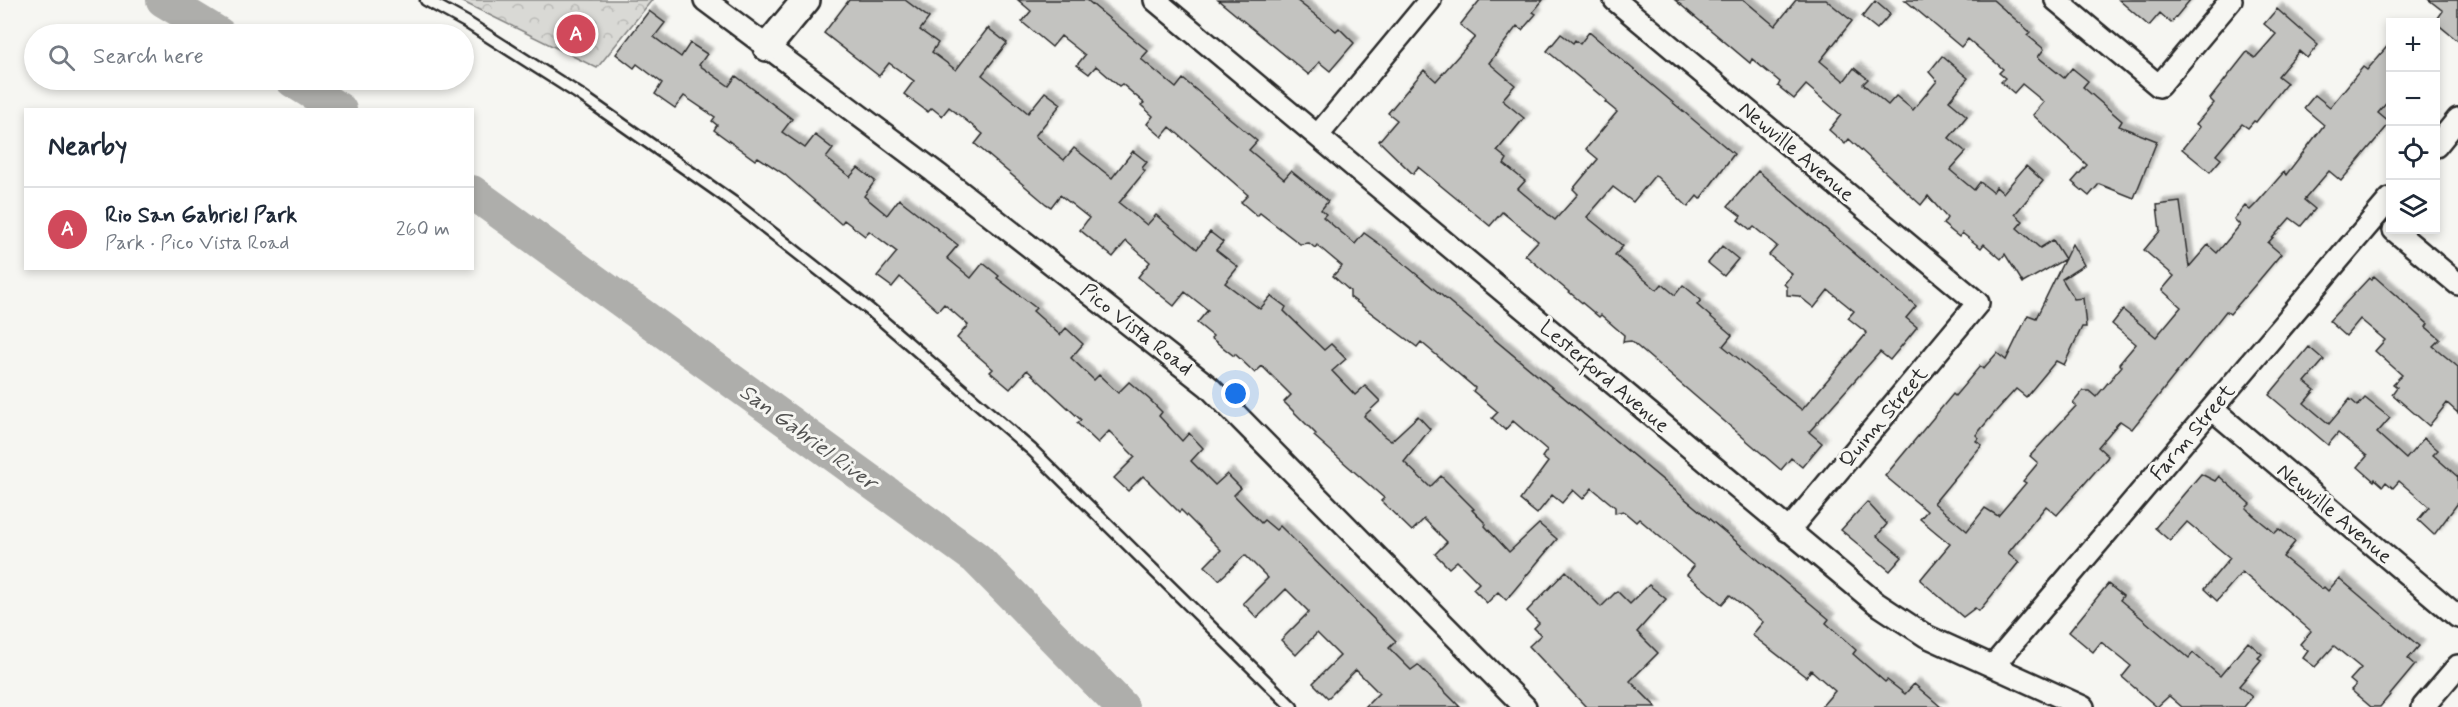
<!DOCTYPE html>
<meta charset="utf-8">
<style>
body{margin:0;font-family:Mynerve,sans-serif;background:#f2f2f3;color:#1f2937}
.controls{position:absolute;right:18px;top:18px;display:grid;overflow:hidden;border-radius:0px;box-shadow:0 3px 9px #0003}
.controls button{width:54px;height:54px;display:grid;place-items:center;padding:0;border:0;border-bottom:2px solid #e0e1e3;background:#fff;color:#1f2937;font:30px sans-serif}
.you{position:absolute;left:1236px;top:394px;width:21px;height:21px;margin:-15px;border:4px solid #fff;border-radius:50%;background:#1a73e8;box-shadow:0 0 0 9px #1a73e833}
.badge{display:grid;place-items:center;width:39px;height:39px;border-radius:50%;background:#d1495b;color:#fff;font-size:20px;font-weight:700}
.pin{position:absolute;translate:-50% -50%;border:3px solid #fff;box-shadow:0 2px 6px #0006}
.list{margin:0;padding:0;list-style:none}
h2{display:flex;justify-content:space-between;align-items:center;height:78px;margin:0;padding:0 24px;font-size:26px}
h2 small{font-size:20px;font-weight:400;color:#747a83}
.list li{display:grid;grid-template-columns:39px 1fr auto;gap:18px;align-items:center;box-sizing:border-box;height:84px;padding:0 24px;border-top:2px solid #e0e1e3}
.list b{display:block;font-size:22px;white-space:nowrap}
.list p{margin:0;font-size:20px;white-space:nowrap;color:#747a83}
.list em{font-size:20px;font-style:normal;color:#747a83}
.icon{flex:none;width:33px;height:33px;fill:none;stroke:currentColor;stroke-width:2;stroke-linecap:round;stroke-linejoin:round}
.map{position:relative;flex:none;width:2458px;height:707px;overflow:hidden}
.search{position:absolute;background:#fff;box-shadow:0 3px 9px #0003;left:24px;top:24px;width:450px;height:66px;display:flex;align-items:center;gap:15px;box-sizing:border-box;padding:0 21px;border-radius:33px;color:#747a83;font-size:22px}
.panel{position:absolute;background:#fff;box-shadow:0 3px 9px #0003;left:24px;top:108px;width:450px;height:162px;border-radius:0px}
.map>svg:first-child{display:block}
.park{fill:url(#park-crowns);stroke:#828280;stroke-width:1.5}
.lines{fill:none;stroke-linecap:round;stroke-linejoin:round}
.river{stroke:#aeaeab;stroke-width:34}
.building{fill:#c3c3c0;stroke:#2b2b2b;stroke-width:1.5;filter:url(#shadow)}
.service-casing{stroke:#2b2b2b;stroke-width:15}
.minor-casing{stroke:#2b2b2b;stroke-width:26}
.tertiary-casing{stroke:#2b2b2b;stroke-width:32}
.service{stroke:#f6f6f2;stroke-width:10}
.minor{stroke:#f6f6f2;stroke-width:21}
.tertiary{stroke:#f6f6f2;stroke-width:27}
.labels{text-anchor:middle;stroke-width:6;stroke-linejoin:round;paint-order:stroke}
.street-label{font-size:21px;fill:#2b2b2b;stroke:#f6f6f2}
.water-label{font-size:22px;font-style:italic;fill:#525251;stroke:#f6f6f2}
</style>
<div class="map">
<svg width="2458" height="707" viewBox="0 0 2458 707">
<defs>
<pattern id="park-crowns" width="20" height="18" patternUnits="userSpaceOnUse" patternTransform="scale(1.5)"><rect width="20" height="18" fill="#d9d9d5"/><path d="M2 6a3 3 0 1 1 6 0M12 15a3 3 0 1 1 6 0" fill="none" stroke="#babab7"/></pattern>
<filter id="shadow"><feDropShadow dx="5.5" dy="-5.5" stdDeviation="1.5" flood-color="#0004"/></filter>
</defs>
<rect width="100%" height="100%" fill="#f6f6f2"/>
<filter id="ink" filterUnits="userSpaceOnUse"><feTurbulence type="fractalNoise" baseFrequency=".0167" numOctaves="2"/><feDisplacementMap in="SourceGraphic" scale="12" xChannelSelector="R" yChannelSelector="G"/><feConvolveMatrix kernelMatrix="1 2 1 2 8 2 1 2 1" color-interpolation-filters="sRGB"/></filter>
<g filter="url(#ink)">
<path class="park" d="M459 0H652L597 68Z"/>
<g class="lines">
<path class="river" d="M163 0 219 34
M292 80 340 110
M472 192 976 558 1122 707"/>
</g>
<path class="building" d="M849 0H905L929 18 920 30 938 43 932 52 956 70 988 28 1007 43 982 75 1028 113 1045 92 1061 104 1035 136 1064 160 1074 148 1112 178 1133 151 1147 162 1142 168 1145 171 1119 203 1147 225 1156 215 1197 249 1210 232 1223 242 1216 250 1238 267 1225 283 1260 309 1271 296 1286 307 1284 311 1324 350 1331 344 1346 359 1332 371 1355 395 1365 386 1380 401 1364 416 1384 436 1391 441 1418 416 1430 429 1404 462 1430 487 1441 476 1474 509 1472 510 1486 524 1485 526 1509 552 1539 524 1557 539 1506 600 1498 592 1487 603 1473 589 1479 583 1457 561 1449 568 1435 554 1447 542 1424 519 1412 531 1381 501 1384 498 1314 436 1316 434 1284 402 1291 395 1262 366 1255 373 1235 354 1234 356 1211 338 1213 336 1197 323 1208 310 1185 292 1174 306 1138 277 1150 262 1126 241 1113 257 1080 230 1089 218 1060 195 1051 207 1046 204 975 144 983 134 949 107 942 116 932 108 928 112 904 94 914 81 889 63 879 76 824 33Z
M1018 0H1087L1148 51 1141 59 1176 88 1183 79 1257 141 1249 150 1284 179 1291 171 1328 201 1321 210 1326 214 1323 217 1355 244 1364 233 1385 248 1829 619 1826 623 1856 650 1853 654 1885 682 1887 680 1905 694 1914 684 1941 707H1821L1835 691 1811 670 1806 677 1752 635 1763 622 1730 595 1722 604 1687 575 1694 566 1639 519 1636 522 1623 511 1615 513V507L1592 488 1583 499 1573 490 1562 503 1552 495 1537 514 1520 500 1548 462 1542 457 1547 450 1513 421 1505 430 1492 418 1498 412 1473 391 1475 388 1421 342 1417 347 1350 297V291L1333 276 1342 266 1317 245 1315 248 1309 243 1300 244 1260 213 1257 216 1241 202 1248 195 1170 127 1162 137 1147 124 1153 116 1141 105 1144 103 1122 84 1119 86 1096 66 1089 74 1077 65 1085 55 1061 36 1052 47 1022 22 1031 11Z
M1218 0H1296L1336 31 1339 28 1354 43 1330 71 1319 62 1309 75Z
M1480 0H1543L1533 12 1536 14 1522 30 1517 26 1489 63 1515 85 1502 100 1524 118 1497 151 1507 159 1504 164 1525 181 1518 189 1555 220 1578 194 1573 189 1598 159 1586 149 1617 112 1605 102 1606 100 1547 51 1561 34 1573 43 1575 40 1580 44 1589 32 1734 154 1700 199 1697 196 1688 207 1655 175 1633 202 1613 187 1587 217 1623 246 1615 255 1657 290 1662 284 1675 295 1683 285 1701 300 1697 305 1732 335 1723 346 1802 410 1867 333 1848 318 1854 311 1828 290 1814 308 1799 296 1787 295V287L1784 284 1792 274 1769 255 1777 246 1754 227 1751 230 1738 220 1741 216 1728 206 1758 171 1916 306 1906 318 1917 327 1890 360 1880 352 1809 432 1822 443 1802 467 1791 458 1781 470 1631 341 1623 342 1624 335 1601 315 1599 317 1525 255 1538 241 1502 212 1490 226 1418 167 1413 174 1379 141 1397 120 1388 113 1424 70 1436 81 1475 37 1460 25Z
M1675 0H1744L1775 26 1796 0H1826L1852 21 1820 61 1844 81 1854 68 1868 79 1863 84 1888 105 1896 96 1913 110 1937 81 1929 72 1942 56 1968 78 1949 101 1967 116 1949 138 1966 152 1950 170 1974 190 1980 182 1993 192 1996 187 2003 193 2026 166 2043 181 2015 214 2023 221 2017 228 2040 248 2053 240 2065 259 2023 283 2005 254 2001 259 1984 244 1981 248 1962 233 1959 237 1943 224 1947 218 1928 196 1921 205 1849 139 1845 144 1829 130 1841 115 1806 85 1794 99 1778 86 1780 82 1752 59 1750 63Z
M1905 0H1993L2030 32 2027 35 2044 49 2038 57 2064 78 2072 68 2088 81 2083 87 2122 121 2119 126 2157 141 2134 198 2099 184 2089 196 2072 182 2087 165 2033 115 2044 102 2022 84 2014 93 2001 82 2005 78 1999 73 2003 69 1968 39 1961 47Z
M2119 0H2190L2171 23 2160 13 2149 26Z
M2429 0H2458V41L2435 22 2443 11Z
M1875 1 1890 14 1877 29 1862 17Z
M2277 9 2318 45 2307 58 2299 51 2278 76 2287 83 2256 122 2254 121 2248 128 2242 124 2216 155 2221 159 2210 172 2182 149 2200 127 2196 124 2214 103 2210 99 2247 52 2255 58 2276 34 2264 24Z
M649 11 665 23 654 37 681 57 690 43 707 54 699 65 729 86 736 76 792 119 782 132 805 148 815 135 833 149 826 158 850 177 858 168 875 181 864 196 887 215 899 199 958 245 947 258 971 278 983 263 999 276 997 278 1036 308 1033 311 1060 335 1066 328 1083 344 1071 358 1094 380 1099 375 1118 393 1129 382 1149 399 1162 412 1159 416 1182 441 1189 433 1203 448 1191 461 1215 485 1227 474 1241 488 1234 495 1261 523 1264 520 1276 530 1280 526 1396 641 1389 648 1411 670 1418 665 1460 707H1365L1379 693 1356 670 1328 698 1313 683 1340 656 1317 633 1296 655 1281 640 1309 612 1286 589 1257 618 1243 603 1268 578 1245 555 1219 580 1205 566 1221 550 1181 510 1179 512 1143 476 1128 491 1114 478 1135 457 1109 431 1098 443 1077 423 1081 420 1027 370 1010 389 990 372 993 369 957 338 968 325 944 304 938 311 900 277 892 287 877 276 897 252 869 231 865 236 844 220 841 224 784 174 758 157 755 160 714 130 717 125 712 121 715 117 684 96 675 108 655 94 662 83 637 64 634 68 616 54Z
M2391 42V98L2378 113 2390 123 2341 181 2329 171 2304 200 2315 209 2301 226 2290 218 2268 243 2281 254 2255 285 2230 314 2226 311 2132 429 2120 421 2098 447 2108 456 2107 458 2057 515 2046 506 2008 553 2019 562 1979 611 1975 608 1963 617 1920 580 1950 544 1920 519 1927 511 1885 476 1953 394 1955 396 1980 366 1983 369 1997 353 2006 360 2028 315 2036 318 2072 244 2084 265 2062 279 2074 299 2083 298 2086 327H2082L2064 365 2056 361 2026 397 2016 389 1996 411 1976 435 1979 438 1976 441 1982 445 1934 503 1967 531 1985 508 1998 516 2026 483 2023 481 2038 463 2030 456 2076 406 2073 403 2083 391H2089L2096 397 2122 366 2119 364 2136 344 2112 324 2123 310 2156 337 2181 307 2162 290 2174 276 2144 250 2160 231 2157 205 2180 202 2189 267 2208 245 2217 253 2240 225 2234 219 2245 206 2250 210 2256 204 2284 172 2286 175 2324 125 2304 108 2315 95 2330 107 2363 67 2367 70Z
M1722 246 1738 259 1724 276 1708 263Z
M2374 276 2428 324 2426 327 2440 339 2433 346 2458 367V413L2447 403 2429 426 2392 394 2397 387 2393 384 2402 375 2375 351 2385 340 2360 319 2346 336 2329 321 2369 278 2371 280Z
M2309 347 2324 360 2305 382 2315 390 2304 403 2329 424 2350 399 2358 406 2365 398 2390 418 2377 433 2406 459 2424 438 2438 450 2433 455 2458 477V503L2434 535 2418 520 2429 507 2399 481 2393 488 2386 482 2383 486 2375 479 2374 481 2358 467 2367 456 2338 433 2328 445 2269 395Z
M2201 474 2215 481 2219 476 2250 504 2246 508 2253 515 2275 533 2279 529 2295 542 2283 557 2322 589 2324 587 2328 591 2339 578 2419 646 2408 659 2415 665 2380 707H2371L2351 690 2356 685 2350 680 2361 668 2334 646 2315 667 2303 658 2308 651 2300 644 2311 631 2242 572 2217 601 2204 589 2230 558 2187 522 2170 541 2155 528Z
M1867 502 1887 524 1877 536 1902 557 1890 571 1841 530Z
M1566 571 1601 607 1617 591 1630 604 1649 585 1666 599 1637 632 1658 653 1630 681 1656 707H1586L1529 646 1541 635 1534 628 1539 623 1527 611Z
M2108 584 2123 596 2120 600 2189 658 2193 653 2220 676 2248 642 2262 654 2258 658 2261 660 2239 686 2252 697 2244 707H2182L2169 696 2157 707 2122 677 2131 666 2101 642 2093 652 2069 632Z"/>
<g class="lines">
<defs>
<path id="service" d="M426 0 466 22 582 96 733 202 870 310 1032 450 1292 707"/>
<path id="minor" d="M705 0 940 176 1209 387 1525 707
M1155 0 1876 603 1926 636 2083 707
M1615 0 1978 303 1788 531
M2056 0 2159 86 2231 0
M1318 135 1430 0
M2436 146 2458 119
M2394 230 2458 284
M2212 409 2458 617
M1993 666 2390 199
M2423 707 2458 666"/>
<path id="tertiary" d="M767 47 806 0"/>
</defs>
<use href="#service" class="service-casing"/>
<use href="#minor" class="minor-casing"/>
<use href="#tertiary" class="tertiary-casing"/>
<use href="#service" class="service"/>
<use href="#minor" class="minor"/>
<use href="#tertiary" class="tertiary"/>
</g>
</g>
<g class="labels">
<g class="street-label">
<text transform="translate(1797 151) rotate(40)" y="7">Newville Avenue</text>
<text transform="translate(1137 329) rotate(38)" y="7">Pico Vista Road</text>
<text transform="translate(1605 376) rotate(40)" y="7">Lesterford Avenue</text>
<text transform="translate(1883 417) rotate(-50)" y="7">Quinn Street</text>
<text transform="translate(2192 432) rotate(-50)" y="7">Farm Street</text>
<text transform="translate(2335 513) rotate(40)" y="7">Newville Avenue</text>
</g>
<g class="water-label">
<text transform="translate(809 436) rotate(36)" y="8">San Gabriel River</text>
</g>
</g>
</svg>
<div class="controls">
<button>+</button>
<button>−</button>
<button><svg class="icon" aria-label="locate" viewBox="0 0 24 24"><circle cx="12" cy="12" r="6"/><path d="M12 2v4M12 18v4M2 12h4M18 12h4"/></svg></button>
<button><svg class="icon" aria-label="layers" viewBox="0 0 24 24"><path d="M12 4l9 5-9 5-9-5zM3 14l9 5 9-5"/></svg></button>
</div>
<div class="you"></div>
<div class="pin badge" style="left:576px;top:34px">A</div>
<div class="search"><svg class="icon" aria-label="search" viewBox="0 0 24 24"><circle cx="10" cy="10" r="6"/><path d="M15 15l6 6"/></svg>Search here</div>
<section class="panel">
<h2>Nearby<small></small></h2>
<ul class="list">
<li><span class="badge">A</span><div><b>Rio San Gabriel Park</b><p>Park · Pico Vista Road</p></div><em>260 m</em></li>
</ul>
</section>
</div>
